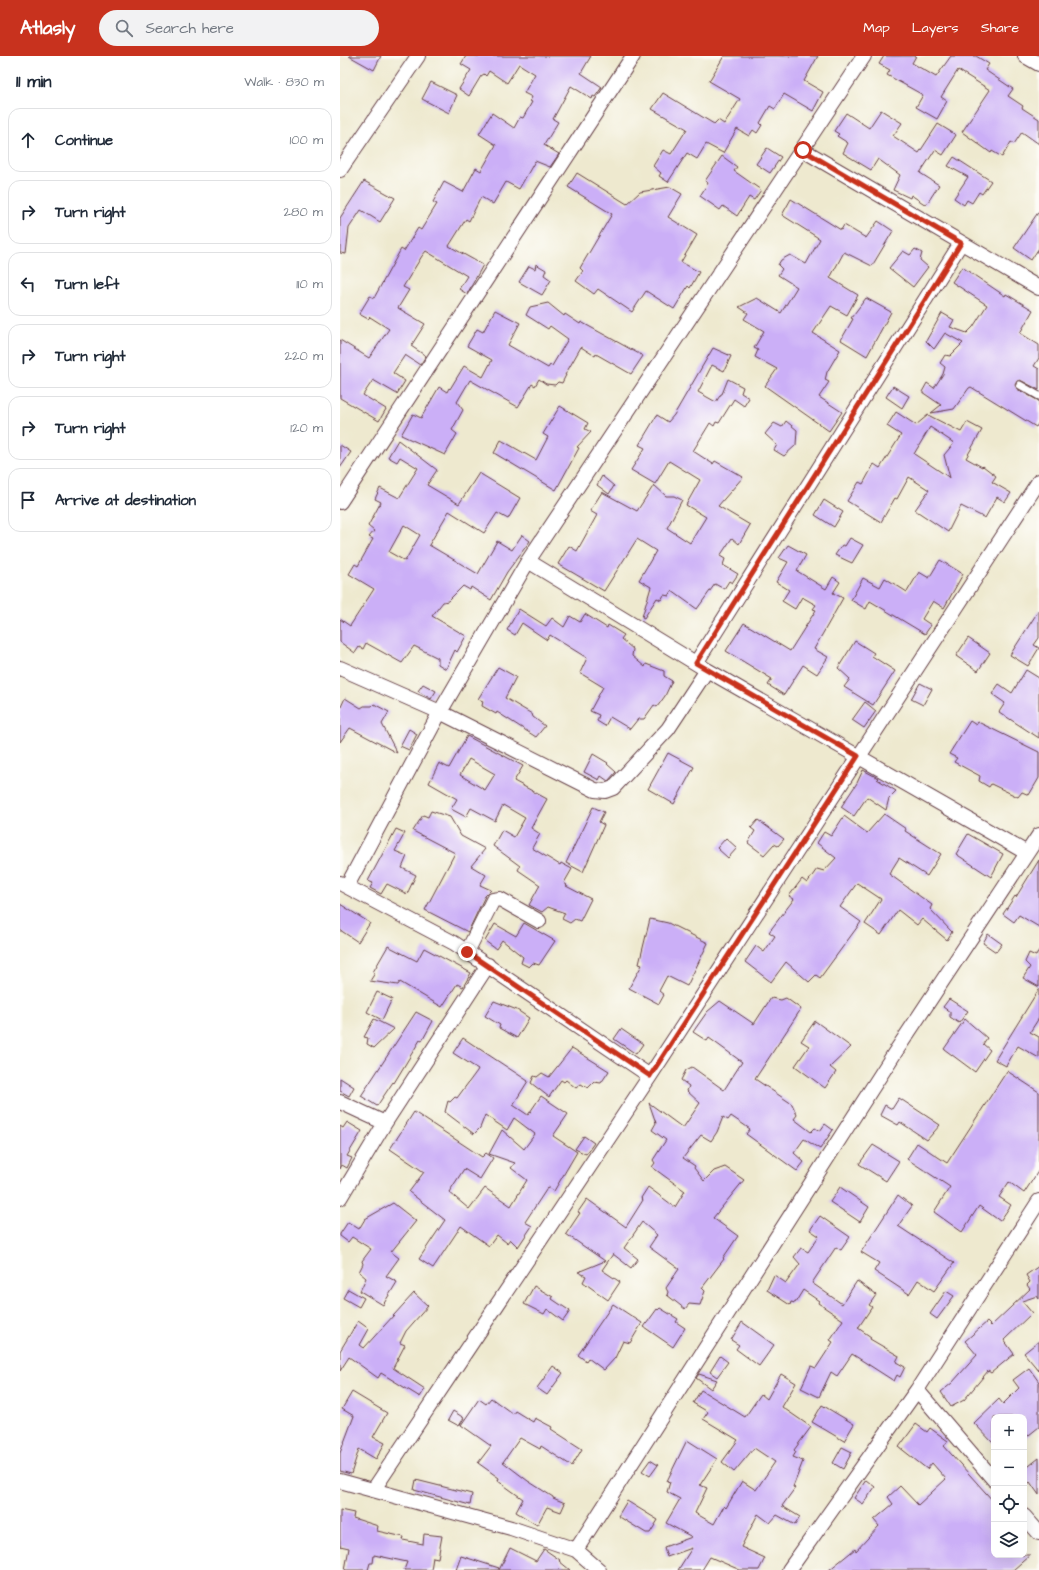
<!DOCTYPE html>
<meta charset="utf-8">
<style>
body{margin:0;font-family:"Architects Daughter",sans-serif;background:#f2f2f3;color:#1f2937}
.controls{position:absolute;right:12px;bottom:12px;display:grid;overflow:hidden;border-radius:8px;box-shadow:0 4px 16px #0002}
.controls button{width:36px;height:36px;display:grid;place-items:center;padding:0;border:0;border-bottom:1px solid #e0e1e3;background:#fff;color:#1f2937;font:20px sans-serif}
.stop{position:absolute;width:12px;height:12px;margin:-9px;border:3px solid #c8321e;border-radius:50%;background:#fff}
.stop.end{background:#c8321e;border-color:#fff;box-shadow:0 1px 4px #0008}
.list{margin:0;padding:0;list-style:none}
h2{display:flex;justify-content:space-between;align-items:center;height:52px;margin:0;padding:0 16px;font-size:17px}
h2 small{font-size:13px;font-weight:400;color:#747a83}
.list li{display:grid;grid-template-columns:26px 1fr auto;gap:12px;align-items:center;box-sizing:border-box;height:64px;margin:0 8px 8px;padding:0 8px;border:1px solid #e0e1e3;border-radius:12px}
.list b{display:block;font-size:15px;white-space:nowrap}
.list em{font-size:13px;font-style:normal;color:#747a83}
.icon{flex:none;width:22px;height:22px;fill:none;stroke:currentColor;stroke-width:2;stroke-linecap:round;stroke-linejoin:round}
.map{position:relative;flex:none;width:699px;height:1514px;overflow:hidden}
header{display:flex;align-items:center;gap:24px;box-sizing:border-box;height:56px;padding:0 20px;background:#c8321e;color:#fff}
header strong{font-size:19px}
nav{display:flex;gap:22px;margin-inline-start:auto;font-size:14px}
.search{width:280px;height:36px;background:#f2f2f3;display:flex;align-items:center;gap:10px;box-sizing:border-box;padding:0 14px;border-radius:22px;color:#747a83;font-size:15px}
main{display:flex}
aside{flex:1;background:#fff}
.map>svg:first-child{display:block}
.building{fill:#cbaff7;fill-rule:evenodd}
.lines{fill:none;stroke-linecap:round;stroke-linejoin:round}
.service-casing{stroke:#633d44;stroke-width:9}
.minor-casing{stroke:#633d44;stroke-width:16}
.service{stroke:#fff;stroke-width:7}
.minor{stroke:#fff;stroke-width:14}
.route{stroke:#c8321e;stroke-width:5}
</style>
<header>
<strong>Atlasly</strong>
<div class="search"><svg class="icon" aria-label="search" viewBox="0 0 24 24"><circle cx="10" cy="10" r="6"/><path d="M15 15l6 6"/></svg>Search here</div>
<nav><a>Map</a><a>Layers</a><a>Share</a></nav>
</header>
<main>
<aside>
<h2>11 min<small>Walk · 830 m</small></h2>
<ul class="list">
<li><svg class="icon" aria-label="ahead" viewBox="0 0 24 24"><path d="M12 20V5M6 11l6-6 6 6"/></svg><div><b>Continue</b></div><em>100 m</em></li>
<li><svg class="icon" aria-label="right" viewBox="0 0 24 24"><path d="M7 20v-9h11M14 6l5 5-5 5"/></svg><div><b>Turn right</b></div><em>280 m</em></li>
<li><svg class="icon" aria-label="left" viewBox="0 0 24 24"><path d="M17 20v-9H6M10 6l-5 5 5 5"/></svg><div><b>Turn left</b></div><em>110 m</em></li>
<li><svg class="icon" aria-label="right" viewBox="0 0 24 24"><path d="M7 20v-9h11M14 6l5 5-5 5"/></svg><div><b>Turn right</b></div><em>220 m</em></li>
<li><svg class="icon" aria-label="right" viewBox="0 0 24 24"><path d="M7 20v-9h11M14 6l5 5-5 5"/></svg><div><b>Turn right</b></div><em>120 m</em></li>
<li><svg class="icon" aria-label="arrive" viewBox="0 0 24 24"><path d="M6 21V4h12l-3 4 3 4H6"/></svg><div><b>Arrive at destination</b></div></li>
</ul>
</aside>
<div class="map">
<svg width="699" height="1514" viewBox="0 0 699 1514">
<rect width="100%" height="100%" fill="#fdfcf7"/>
<filter id="ink" filterUnits="userSpaceOnUse"><feTurbulence type="fractalNoise" baseFrequency=".025" numOctaves="2"/><feDisplacementMap in="SourceGraphic" scale="8" xChannelSelector="R" yChannelSelector="G"/><feConvolveMatrix kernelMatrix="1 2 1 2 8 2 1 2 1" color-interpolation-filters="sRGB"/></filter>
<filter id="wash" filterUnits="userSpaceOnUse"><feTurbulence type="fractalNoise" baseFrequency=".012" numOctaves="4" result="noise"/><feDisplacementMap in="SourceGraphic" scale="16" xChannelSelector="R" yChannelSelector="G"/><feGaussianBlur stdDeviation="0.9" result="paint"/><feColorMatrix in="noise" values="0 0 0 0 0 0 0 0 0 0 0 0 0 0 0 0 0 1.4 0 .05"/><feComposite in="paint" operator="in"/></filter>
<g filter="url(#wash)">
<rect width="100%" height="100%" fill="#eee9cf"/>
<g id="blocks">
<path class="building" d="M9 0H41L34 14Z
M126 0H251L241 17 262 31 255 41 253 40 252 43 231 30 213 63 218 66 204 89 219 98 210 111 195 105 179 133 166 126 153 148 141 141 129 165 126 163 109 190 143 209 127 238 119 233 127 220 86 195 82 200 63 231 69 234 58 252 85 268 71 290 86 300 80 309 65 299 53 317 65 325 57 338 33 324 23 339 46 353 39 365 0 342V284L29 302 49 273 30 261 28 263 19 258 30 240 34 242 61 193 64 195 78 172 81 174 97 148 93 146 104 126 123 136 136 112 141 115 156 89 139 78 152 57 174 72 180 61 183 62 192 46 190 45 192 41 184 37 195 18 179 8 167 27 149 15 146 20 144 18 141 20 129 40 119 33 131 14 121 8Z
M384 0H478L464 25 483 36 473 55 444 38 435 53 430 50 420 67 422 69 417 77 413 74 409 80 397 73 383 97 366 88 357 103 347 97 328 126 319 120 321 117 313 110 323 94 331 98 347 73 312 53 323 37 374 68 378 64 384 68 400 43 369 25Z
M544 0H576L572 7 596 21 611 0H636L649 8 645 14 673 33 668 40 683 50 682 52 699 63V88L682 76 674 88 671 86 662 101 652 95 651 97 622 76 650 34 618 14 601 41 607 45 597 63 576 51 583 39 547 19 550 14 539 8Z
M91 26 117 39 109 57 82 43Z
M541 54 562 67 553 80 579 97 598 68 616 79 603 99 595 94 580 117 599 129 586 149 571 139 570 142 553 134 560 119 538 103 531 114 503 97 508 87 497 80 499 78 494 75 506 57 529 72Z
M427 92 441 101 430 117 416 108Z
M382 100 397 111 394 115 421 134 414 144 409 141 397 160 383 150 380 154 360 140 368 127 365 125Z
M614 101 651 125 642 138 639 136 632 147 627 144 624 149 614 142 628 121 608 110Z
M237 117 287 148 300 136 330 131 342 138 328 161 357 179 341 206 359 216 350 232 348 230 334 253 306 235 292 256 258 233 254 238 236 225 243 215 240 212 272 158 228 131Z
M24 125 55 142 40 166 21 154 9 172 6 198 0 197V162Z
M451 143 501 174 504 169 526 182 538 165 553 175 532 210 504 196 490 222 518 239 507 259 491 250 473 277 500 294 487 316 485 324 489 326 479 341 502 356 489 375 425 330 437 313 415 301 418 294 414 292 424 275 404 263 408 257 399 251 417 242 441 257 457 231 438 219 442 213 438 209 441 204 450 199 466 208 480 183 442 159Z
M699 155V192L691 204 674 192Z
M575 193 582 197 580 204 588 211 573 231 549 212 563 195 570 199Z
M196 208 206 214 204 219 211 224 202 239 179 226 189 210 195 213Z
M622 211 665 240 666 238 693 254 680 277 699 289V302L694 310 699 313V334L680 324 677 325 675 329 677 333 699 345V366L696 371 631 331 629 332 614 353 591 357 601 349 582 336 587 327 594 332 603 318 605 311 600 307 605 299 610 300 623 287 605 277 594 293 586 285 602 257 614 264 610 271 627 277 633 271 647 249 612 226Z
M526 242 551 256 527 300 501 284 513 263 511 262Z
M208 247 224 260 225 258 240 268 241 266 303 300 291 318 256 298 255 300 241 291 225 319H226L222 327 218 326 215 329 206 328 199 323 195 330 192 328 178 351 130 324 117 346 123 354 112 374 117 378 105 399 61 379 73 358 81 362 99 331 107 336 109 332 110 333 124 310 143 321 152 304 127 290 137 273 143 276 155 254 180 267 168 289 208 312 210 309 212 310 228 283 210 270 208 273 186 259 190 251Z
M373 292 391 300 384 315 372 309 358 336 376 346 381 338H382L388 323 403 331 401 337 409 342 404 350 394 343 379 367 376 366 374 370 370 367 353 395 373 408 375 405 403 421 378 450 410 469 399 488 392 482 380 500 385 503 383 509 398 518 392 527 389 525 384 533 375 528 357 553 332 535 329 540 324 539 321 544 317 542 304 562 302 561 311 531 299 524 316 495 297 483 264 535 218 508 229 490 237 495 257 459 250 455 262 436 297 455 314 429 326 440H334L342 444 327 472 350 487 366 461 346 449 360 424 329 405 315 428 291 414 305 392 299 389 317 359 328 366 334 359Z
M553 330 569 340 562 352 546 341Z
M220 350 248 367 245 373 251 376 237 391 239 392 216 434 154 397 161 384 196 404 208 381 203 378Z
M556 356 576 369 588 359 621 376 627 366 642 374 626 402 642 411 643 410 656 420 652 426 671 437 665 446 657 441 645 462 621 450 608 476 575 454 589 434 569 421 557 443 555 442 541 466 507 445 519 426 523 428 534 408 540 412 561 379 547 370ZM590 371 614 387 604 399 610 422 574 398Z
M446 365 457 374 456 389 444 400 434 394 437 389 425 378 434 367 442 371Z
M58 384 97 414 87 429 119 448 139 417 180 442 168 463 157 457 144 477 109 455 89 489 138 518 157 485 172 494 182 479 190 485 167 516 151 544 131 531 130 534 123 530 108 545 103 546 92 560 126 580 117 596 115 594 106 613 98 608V602L74 590 62 607 26 587 23 593 19 591 15 597 0 586V563L10 570 34 533 9 518 15 508 18 510 33 483 29 481 34 475 28 470 41 446 35 443 40 432 59 442 78 412 60 401 57 406 48 401ZM64 469 80 479 65 505 49 496Z
M0 389 11 396 0 412Z
M262 420 274 430 269 438 257 429Z
M484 444 503 456 494 471 475 459Z
M510 482 523 489 512 507 495 499 502 489 505 490Z
M448 489 466 499 457 515 486 533 493 521 500 526 493 537 503 542 474 593 488 601 477 618 463 609 444 639 428 629 432 623 386 595 404 567 450 595 476 554 473 553 476 549 462 541 455 553 442 545 449 534 436 526 448 506 439 502Z
M600 504 623 518 604 552 593 545 582 563 591 569 585 578 530 545 526 553 511 544 523 522 540 531 545 522 567 536 579 516 589 522Z
M179 553 206 570 212 562 224 571 230 560 240 566 245 558 267 572 268 569 284 579 281 583 293 593 292 600 305 611 306 608 324 615V620L332 625 325 640 317 651 314 649 304 663H298L290 673 270 661 265 670 257 665 259 659 250 655 263 631 240 617 247 602 210 579 207 584 182 567 175 579 167 574Z
M699 554V582L694 589 699 592 688 610 670 599Z
M628 582 650 597 638 615 616 600Z
M515 585 534 597 532 600 555 615 533 649 504 631 510 623 498 612Z
M158 611 176 621 165 642 192 658 193 661 205 670 196 681 157 656 156 658 142 650 143 645 138 643Z
M686 614 699 622V682L659 656 665 647 652 638 659 628 672 637Z
M580 627 592 633 583 649 571 643Z
M83 628 96 635 91 643 78 635Z
M5 642 21 652 24 650H32L34 648 49 656 42 668 57 697 10 672 0 686V653Z
M525 646 536 655 524 672 512 664Z
M630 665 636 669 638 666 699 696V722L689 739 682 736 678 741 651 728 649 731 639 725 640 720 614 706 617 702 609 698Z
M69 673 77 678 69 694 60 690Z
M127 680 183 710 174 725 207 743 191 772 200 778 192 792 220 809 221 807 232 813 224 827 227 829 226 830 251 843 240 865 235 863 230 867 222 863 225 857 208 851 202 856 189 849 200 829 178 814 180 810 153 790 162 774 174 781 185 762 163 749 155 765 131 752 126 761 111 753 117 743 89 727 99 707 109 712ZM129 703 155 718 145 734 120 719Z
M328 697 354 711 334 748 308 733Z
M253 698 268 707 267 708 276 716 268 725 261 720 259 724 244 716Z
M523 714 538 722 537 723 556 735 549 742 546 754 527 741 514 760 501 751 517 727Z
M253 751 264 756 259 766 264 769 243 816 226 807Z
M91 755 110 761 121 780 145 793 131 810 146 819 140 829 151 834 145 840 128 876 85 854 115 797 73 775 83 759 88 761Z
M544 758 566 773 565 775 601 798 587 820 559 802 549 818 592 849 590 853 612 876 607 884 582 863 577 869 558 854 541 879 525 868 541 843 517 827 500 851 521 866 480 922 476 919 469 926 446 906 431 926 405 906 416 890 424 896 435 880 429 876 454 843 449 840 462 823 467 827 477 813 484 815 496 802 477 787 484 776 491 780 504 760 527 777Z
M418 764 444 783 438 790 434 788 424 799 408 787 415 775 411 772Z
M56 773 65 777 55 795 67 800 62 812 76 819 67 838 47 828 41 838 30 832 33 827 28 825Z
M628 778 663 798 651 821 616 798Z
M386 782 397 792 388 802 377 792Z
M699 804V871L679 859 674 866 663 858 675 840 676 841Z
M0 848 30 867 18 886 0 874Z
M310 863 328 867 368 887 347 930 327 920 319 935 324 939 319 948 289 932 302 909 299 908Z
M184 867 215 885 199 909 193 907 189 911 181 907 183 901 162 884 156 893 145 885 155 868 176 880Z
M648 878 662 888 656 896 643 887Z
M48 890 77 905 84 892 131 917 123 931 117 928 102 951 60 926 58 929 30 925 35 917 33 916Z
M699 894V931L683 922 690 911 685 906 689 897 696 900Z
M699 933V962L690 976 699 981V1002L678 990 666 1010 655 1004Z
M37 936 52 943 42 964 27 956Z
M431 942 441 944 446 942 461 953 415 1023 452 1048 457 1059 454 1063 471 1076 475 1072 480 1075 485 1068 493 1074 480 1093 464 1083 454 1097 464 1106 457 1115 406 1078 410 1073 391 1060 388 1064 383 1061 377 1076 371 1085 361 1079 343 1102 355 1110 354 1112 364 1125 374 1115 385 1111 404 1124 373 1162 398 1180 383 1202 384 1203 362 1232 365 1235 360 1249 349 1248 345 1253 327 1239 328 1236 326 1232 339 1213 309 1191 317 1179 302 1166 284 1192 298 1203 291 1212 273 1198 262 1214 280 1226 268 1244 243 1226 246 1220 238 1216 265 1205 226 1178 240 1157 238 1156 247 1143 286 1171 303 1144 301 1142 308 1131 335 1151 345 1135 312 1111 315 1107 313 1104 326 1084 312 1074 316 1067 309 1047 343 1072 360 1047 347 1035 349 1030 341 1024 346 1014 352 1011 384 1034 402 1006 369 982 367 985 353 976 367 956 380 945 414 968Z
M609 943 628 955 619 967 610 961V956L603 951Z
M154 945 177 954 189 962 177 982 159 972 160 969 145 960Z
M76 956 93 965 82 985 80 984 54 1027 53 1026 37 1050 21 1040Z
M34 963 54 973 34 992 27 988 28 982 24 981Z
M625 963 647 982 643 988 650 994 635 1016 604 993Z
M475 965 511 991 490 1011 496 1016 485 1032 455 1010 469 990 461 985Z
M281 973 303 988 296 998 274 983Z
M123 982 188 1025 173 1049 188 1059 201 1040 228 1058 213 1080 237 1096 214 1135 208 1131 185 1166 192 1170 178 1191 170 1183 167 1187 157 1179 149 1190 121 1170 93 1212 79 1203 105 1164 69 1136 84 1116 50 1093 74 1056 142 1101 146 1097 153 1102 140 1123 124 1113 109 1136 129 1153 145 1132 171 1150 187 1124 171 1112 175 1107 149 1098 162 1074 184 1093 195 1078 174 1062 167 1074 145 1059 140 1072 134 1078 105 1056 108 1045 110 1046 115 1041 117 1042 137 1015 138 1013 113 997Z
M232 992 269 1015 261 1027 254 1026 248 1032 241 1028 236 1032 226 1024 224 1026 221 1024 209 1041 191 1027 194 1020 197 1021 202 1017 209 1021Z
M667 1015 699 1036V1114L684 1137 669 1126 659 1141 671 1149 660 1165 639 1150 622 1176 594 1156 610 1131 567 1103 577 1087 607 1107Z
M0 1022 14 1031 9 1040 0 1035Z
M559 1042 600 1069 587 1084 560 1066 558 1069 540 1059 545 1049 552 1053Z
M7 1066 22 1075 7 1100 12 1102 7 1112 2 1109 0 1113V1070L3 1072Z
M244 1080 254 1087 246 1098 235 1093Z
M533 1089 559 1105 546 1125 519 1108Z
M500 1131 529 1151 520 1166 490 1146Z
M558 1139 572 1150 558 1170 614 1207 594 1235 578 1224 569 1238 534 1215 539 1207 521 1196Z
M53 1147 76 1165 51 1196 59 1202 46 1220 57 1226 43 1249 20 1235 26 1222 19 1216 23 1208 22 1205 31 1193 12 1181 8 1186 0 1180V1178L8 1166 19 1173 25 1163Z
M480 1160 510 1181 501 1194 496 1191 472 1227 502 1248 517 1225 536 1239 529 1249 532 1251 518 1272 531 1281 530 1283 559 1300 556 1306 565 1311 560 1321 557 1319 554 1325 512 1298 497 1320 491 1316 479 1341 461 1332 471 1310 476 1312 493 1286 490 1284 503 1264 478 1247 479 1245 463 1234 455 1247 451 1246 450 1249 427 1234 434 1219 446 1227 460 1208 454 1201 461 1192 468 1196 479 1180 470 1174Z
M699 1210V1243L697 1240 682 1245 692 1257 664 1284 674 1298 651 1317 648 1315 624 1344 611 1351 601 1336 612 1327 637 1299 625 1285 647 1266 651 1270 690 1233 687 1229 690 1226 686 1219Z
M194 1230 213 1241 212 1243 230 1255 223 1265 207 1253 204 1258 184 1248Z
M8 1233 24 1242 19 1251 3 1242Z
M606 1235 614 1240 597 1263 590 1258Z
M74 1237 88 1250 66 1275 60 1287 65 1289 53 1312 85 1333 80 1341 41 1317 38 1322 9 1301 0 1315V1295L18 1265 29 1273 20 1289 24 1292Z
M273 1248 302 1267 290 1287 283 1285 275 1302 264 1314 248 1302 246 1305 238 1299Z
M320 1252 338 1263 336 1266 345 1272 333 1291 304 1271 317 1253 318 1254Z
M402 1266 434 1289 419 1310 396 1293 399 1289 391 1284Z
M699 1285V1315L684 1297Z
M380 1300 388 1306 377 1321 370 1316Z
M213 1310 223 1317 207 1339 197 1332Z
M689 1312 699 1326V1371L684 1383V1361H654V1388L634 1367 659 1343 663 1348 679 1332 673 1324Z
M359 1318 377 1324 371 1333 356 1322Z
M441 1318 456 1327 442 1351 471 1371 454 1394 456 1396 453 1401 463 1405 453 1431 455 1432 442 1450 460 1461 455 1469 437 1459 430 1467 418 1458 401 1491 425 1502 419 1514H400L370 1501 362 1514H338L352 1492 327 1501 324 1491 352 1481 326 1467 340 1443 327 1436 330 1426 327 1425 347 1384 377 1403 360 1429 367 1432 355 1457 374 1468 384 1450 386 1452 402 1425 416 1434 435 1406 414 1392 394 1416 382 1406 398 1384 363 1363 368 1356 353 1347 361 1334 405 1361 421 1338 427 1343Z
M12 1336 47 1357 33 1381 45 1387 36 1403 19 1393 11 1418 0 1415V1397L14 1360 2 1353Z
M151 1342 173 1358 175 1355 193 1366 195 1362 212 1371 211 1373 242 1393 232 1410 201 1390 200 1393 180 1382 163 1406 188 1425 213 1441V1442L225 1447 221 1456 207 1451 197 1469 176 1456 183 1443 158 1425 159 1422 138 1407 151 1390 121 1369 139 1343 146 1348Z
M482 1349 514 1368 504 1385 472 1366Z
M113 1355 124 1362 119 1370 108 1364Z
M576 1368 587 1376 590 1372 608 1385 604 1390 654 1446V1499H690L673 1514H489L515 1493 516 1495 539 1470 534 1464 553 1448 548 1441 560 1430 578 1449 606 1423 592 1407 587 1413 559 1391Z
M502 1391 512 1396 503 1413 493 1407Z
M699 1402V1439L690 1426 684 1431V1414Z
M310 1404 318 1409 310 1420 302 1415Z
M76 1424 132 1438 130 1449 74 1434Z
M526 1424 535 1431 523 1448 514 1442Z
M287 1445 318 1464 310 1477H306L278 1460Z
M0 1454 14 1457 13 1462 38 1470 37 1475 64 1481 63 1484 83 1488 84 1478 102 1480 98 1502 93 1501 91 1514H64L67 1506 34 1499 33 1507H30L28 1514H5L9 1492 0 1490Z
M170 1492 196 1505 204 1493 220 1504 219 1505 230 1514H159Z
M121 1500 159 1512 158 1514H116Z"/>
</g>
</g>
<g filter="url(#ink)">
<use href="#blocks" fill-opacity="0" stroke="#633d44" stroke-width="1"/>
<g class="lines">
<defs>
<path id="service" d="M680 329 699 340"/>
<path id="minor" d="M685 0 699 8
M463 94 699 232
M0 114 78 0
M0 446 293 0
M188 505 367 614 687 797
M356 607 621 187
M0 612 100 656 255 734 265 735 273 732 328 673 367 614
M0 827 114 887 310 1020
M7 830 100 656 188 505 524 0
M127 896 153 844 160 843 199 865
M0 1046 45 1067
M0 1142 45 1067 148 909
M577 1334 654 1424
M0 1425 171 1472 236 1494 259 1514
M34 1433 310 1020 699 425
M684 1460 699 1477
M236 1494 554 998 699 779
M449 1514 577 1334 699 1145"/>
</defs>
<use href="#service" class="service-casing"/>
<use href="#minor" class="minor-casing"/>
<use href="#service" class="service"/>
<use href="#minor" class="minor"/>
</g>
</g>
<g class="lines" filter="url(#ink)">
<path class="route" d="M127 896 310 1020 518 700 356 607 621 187 463 94"/>
</g>
</svg>
<div class="controls">
<button>+</button>
<button>−</button>
<button><svg class="icon" aria-label="locate" viewBox="0 0 24 24"><circle cx="12" cy="12" r="6"/><path d="M12 2v4M12 18v4M2 12h4M18 12h4"/></svg></button>
<button><svg class="icon" aria-label="layers" viewBox="0 0 24 24"><path d="M12 4l9 5-9 5-9-5zM3 14l9 5 9-5"/></svg></button>
</div>
<div class="stop" style="left:463px;top:94px"></div>
<div class="stop end" style="left:127px;top:896px"></div>
</div>
</main>
